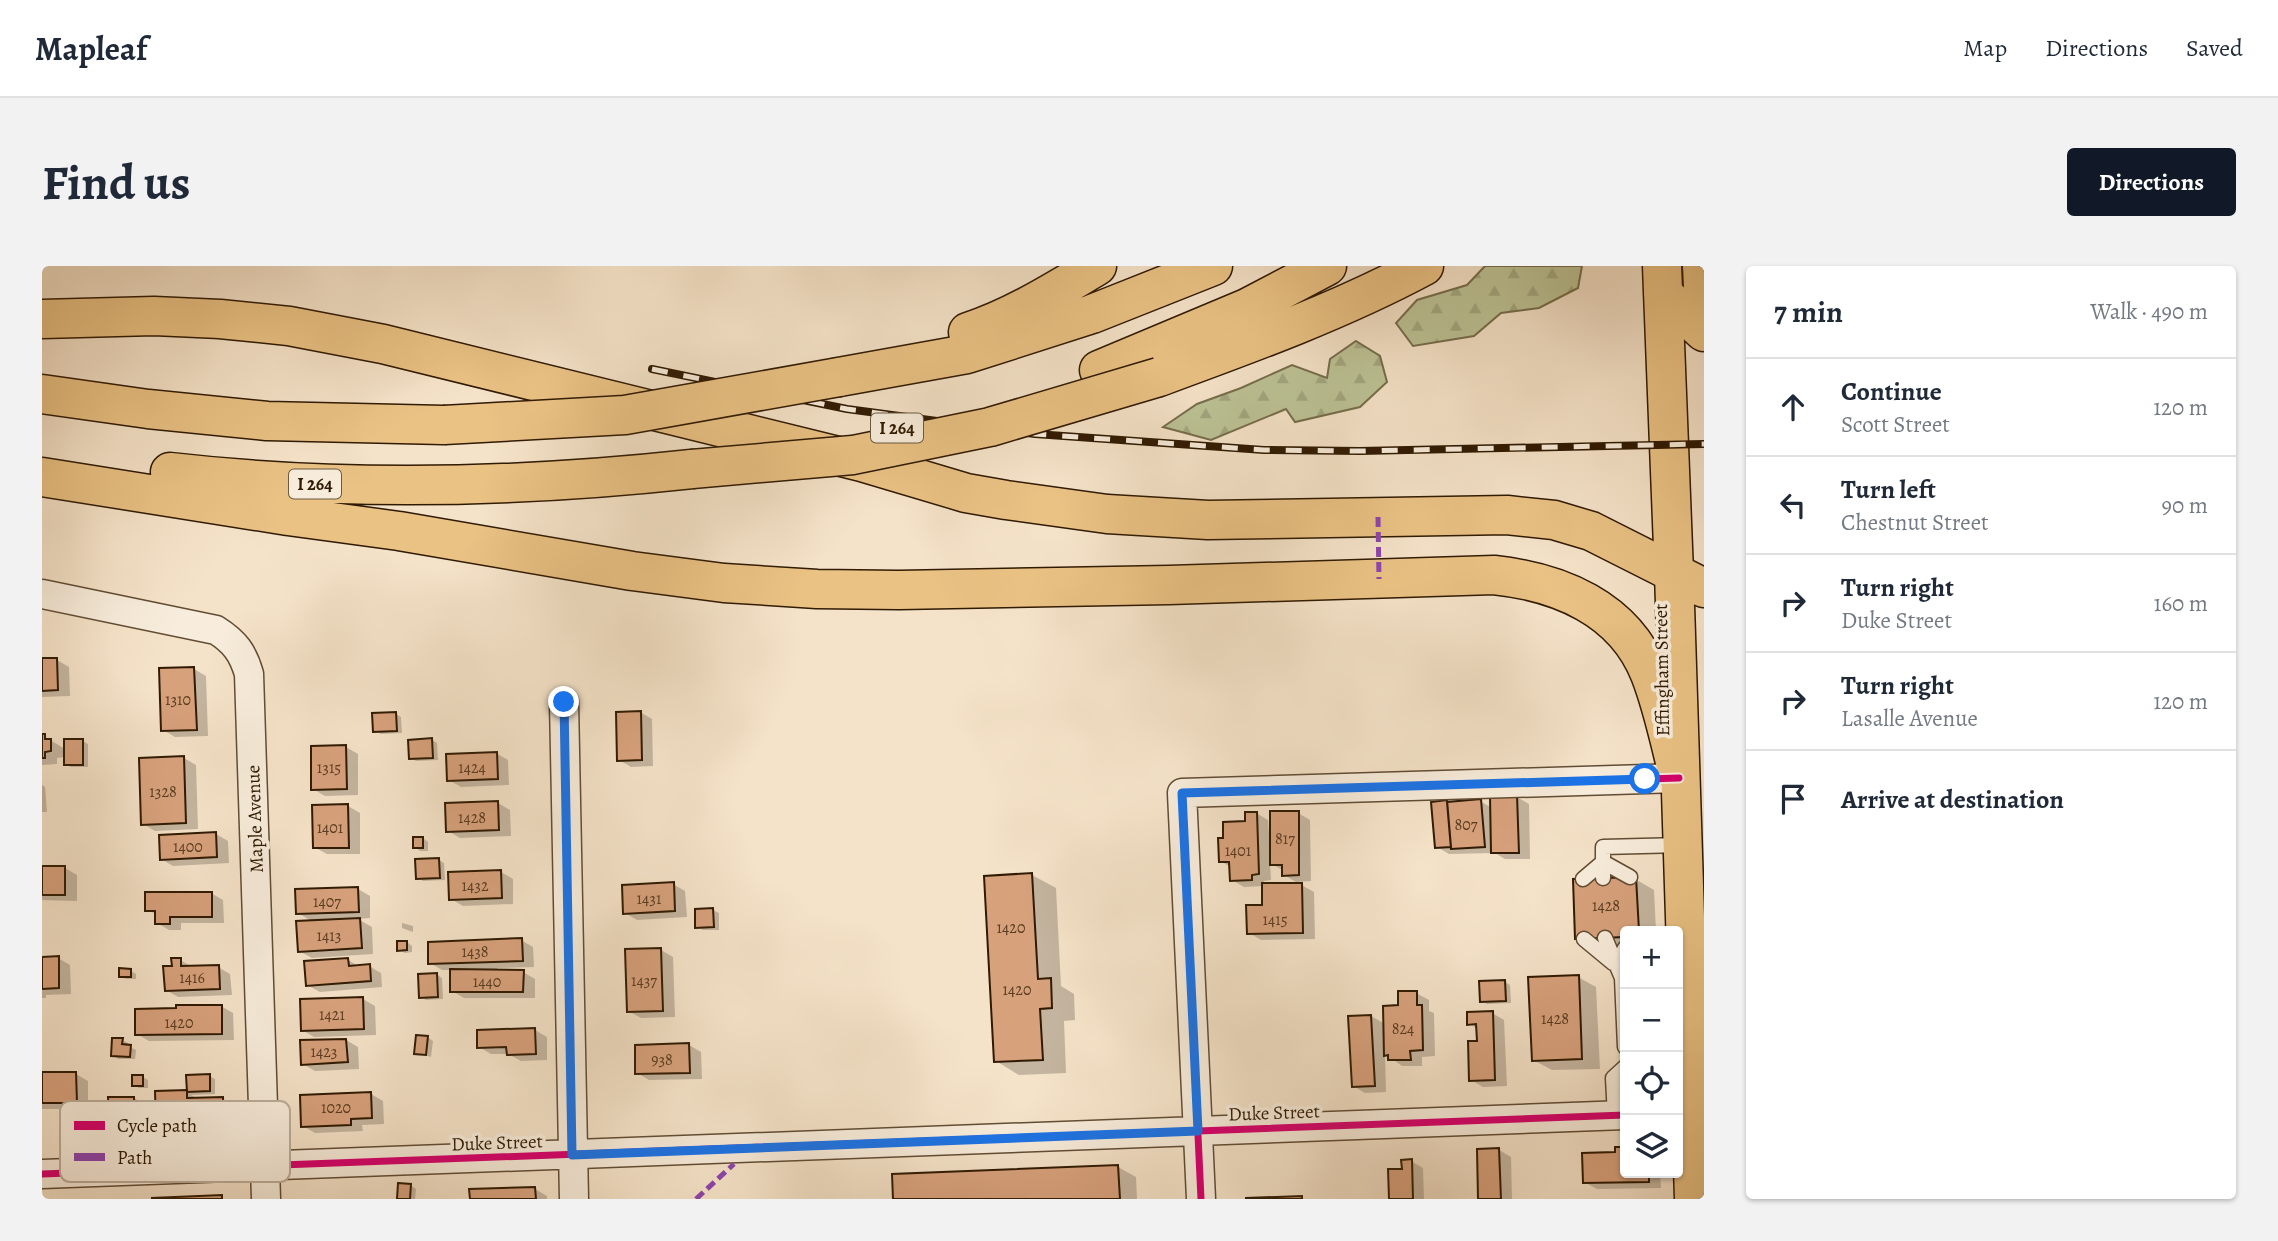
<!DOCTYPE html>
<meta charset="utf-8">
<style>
body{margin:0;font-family:Alegreya,serif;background:#f2f2f3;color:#1f2937}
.controls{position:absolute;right:21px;bottom:21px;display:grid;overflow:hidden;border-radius:7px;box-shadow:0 2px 5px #0004}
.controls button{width:63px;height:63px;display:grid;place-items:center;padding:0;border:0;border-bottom:2px solid #e0e1e3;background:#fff;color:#1f2937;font:35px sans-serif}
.stop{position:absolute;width:21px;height:21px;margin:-16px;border:5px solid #1a73e8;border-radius:50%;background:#fff}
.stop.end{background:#1a73e8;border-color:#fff;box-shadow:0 2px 7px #0008}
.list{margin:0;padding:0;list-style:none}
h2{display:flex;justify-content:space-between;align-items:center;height:91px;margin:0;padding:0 28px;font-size:30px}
h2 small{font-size:23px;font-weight:400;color:#747a83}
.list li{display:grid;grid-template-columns:46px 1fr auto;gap:21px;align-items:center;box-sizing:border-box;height:98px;padding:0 28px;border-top:2px solid #e0e1e3}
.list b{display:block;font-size:26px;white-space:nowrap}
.list p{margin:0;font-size:23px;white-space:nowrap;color:#747a83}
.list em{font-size:23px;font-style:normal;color:#747a83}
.icon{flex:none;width:38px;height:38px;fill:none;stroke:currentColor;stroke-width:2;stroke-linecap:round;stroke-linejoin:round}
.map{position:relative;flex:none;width:1662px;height:933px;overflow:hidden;border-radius:7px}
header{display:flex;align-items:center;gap:42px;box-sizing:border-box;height:98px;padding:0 35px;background:#fff;border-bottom:2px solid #e0e1e3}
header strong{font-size:33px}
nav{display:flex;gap:38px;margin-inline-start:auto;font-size:24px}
.intro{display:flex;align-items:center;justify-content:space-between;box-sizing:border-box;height:168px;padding:0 42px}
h1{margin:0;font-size:49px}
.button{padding:18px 32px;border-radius:7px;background:#111827;color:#fff;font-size:24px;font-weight:700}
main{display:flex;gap:42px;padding:0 42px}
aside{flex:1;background:#fff;border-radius:7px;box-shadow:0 2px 5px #0004}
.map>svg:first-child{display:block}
.forest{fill:url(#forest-firs);stroke:#766e4c;stroke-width:2}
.shadow{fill:#0003;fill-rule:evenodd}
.building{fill:#d7a17c;stroke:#301a02;stroke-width:2}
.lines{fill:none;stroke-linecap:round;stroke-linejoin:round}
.service-casing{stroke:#614c34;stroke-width:17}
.minor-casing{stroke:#614c34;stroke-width:31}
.primary-casing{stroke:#301a02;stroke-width:41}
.motorway-casing{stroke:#301a02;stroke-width:41}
.service{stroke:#f8eddc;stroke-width:14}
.minor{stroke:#f8eddc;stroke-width:28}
.primary{stroke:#eac284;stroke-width:38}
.motorway{stroke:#eac284;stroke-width:38}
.rail-casing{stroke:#301a02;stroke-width:8}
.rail{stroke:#f8eddc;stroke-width:5;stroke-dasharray:16;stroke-linecap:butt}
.motorway-bridge-casing{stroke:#301a02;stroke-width:41;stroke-linecap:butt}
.motorway-bridge{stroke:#eac284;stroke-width:38}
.quiet{stroke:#8e44ad;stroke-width:5;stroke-dasharray:10 5;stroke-linecap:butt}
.cycleway-casing{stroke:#f8eddc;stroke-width:11}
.cycleway{stroke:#d6006c;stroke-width:7}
.route{stroke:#1a73e8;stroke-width:9}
.labels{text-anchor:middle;stroke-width:7;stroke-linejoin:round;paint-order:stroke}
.number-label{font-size:16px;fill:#5a3c20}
.shield{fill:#f8eddc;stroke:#6c5943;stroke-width:2}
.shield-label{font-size:18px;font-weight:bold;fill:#301a02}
.street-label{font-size:19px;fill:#301a02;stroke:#f8eddc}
.key{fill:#f8eddc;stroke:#bcae9b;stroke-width:2}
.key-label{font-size:19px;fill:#301a02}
</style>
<header>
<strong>Mapleaf</strong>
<nav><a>Map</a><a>Directions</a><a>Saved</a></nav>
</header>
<div class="intro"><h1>Find us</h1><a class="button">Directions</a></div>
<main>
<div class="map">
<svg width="1662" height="933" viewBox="0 0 1662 933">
<defs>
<pattern id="forest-firs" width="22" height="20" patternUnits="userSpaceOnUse" patternTransform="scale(1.75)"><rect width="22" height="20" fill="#bcc396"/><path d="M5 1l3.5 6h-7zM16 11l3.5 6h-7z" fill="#a2a780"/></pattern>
</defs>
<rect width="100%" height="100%" fill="#f5e3c9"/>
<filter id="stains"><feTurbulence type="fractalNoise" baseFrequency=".00286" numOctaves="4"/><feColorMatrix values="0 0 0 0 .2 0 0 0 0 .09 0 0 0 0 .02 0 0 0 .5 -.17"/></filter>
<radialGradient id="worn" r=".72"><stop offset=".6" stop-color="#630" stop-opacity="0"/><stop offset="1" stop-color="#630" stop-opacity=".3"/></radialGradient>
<path class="forest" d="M1443 0H1540L1536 22 1497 42 1459 47 1432 70 1371 80 1354 57 1375 34 1425 19Z
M1314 75 1338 90 1345 116 1318 141 1253 156 1244 143 1169 174 1121 161 1155 138 1199 122 1250 99 1285 112 1288 93Z"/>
<path class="shadow" d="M0 394H15L27 401 28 430 0 431Z
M152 403 164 410 166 470 133 471 121 464Z
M598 446 610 453 611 500 589 501 577 494Z
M354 448 359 451 360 467 339 468 333 465Z
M0 469 23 483 41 475 46 478V501H29L23 498V491L15 492V498L0 499Z
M390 474 395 477 396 494 374 495 369 492Z
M304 481 316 488V529L283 530 271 523Z
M454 487 466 494 467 519 419 521 407 514Z
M142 492 154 499 156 563 113 565 101 558Z
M0 519 3 521 5 546H0Z
M1475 531 1487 538 1488 593H1463L1453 587 1407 588 1395 581 1438 535 1450 542Z
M456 537 468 544 469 570 418 572 406 565Z
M306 540 318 547V588H285L272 581Z
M1214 547 1226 554 1227 567 1256 547 1268 554 1269 615 1254 616 1272 626 1273 673 1219 674 1207 667 1222 641V620L1202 621 1190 614 1189 601 1178 595 1183 573ZM1228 597 1242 605V609L1259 619H1222V615L1229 614Z
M174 568 186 575 187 597 131 600 119 593Z
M381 572 386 576V585H378L373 581Z
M397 594 402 597 403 614 381 615 376 612Z
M0 602H23L35 609V635L0 634Z
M459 606 471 613V638L421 640 409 633Z
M990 609 1014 622 1019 720 1032 728 1033 754 1022 755 1024 807 977 809 954 795Z
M1593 613 1612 624 1614 665H1583V681L1553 683 1535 672Z
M631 618 643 625 645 651 595 654 583 647Z
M316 623 328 630V652L316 653 330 661 331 688 270 692 257 685 271 656 256 647Z
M169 627 181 634 182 657H139V664H127L115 657V649L105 643Z
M671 644 677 647V664H661L655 661Z
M360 657 371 660V666L360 662Z
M479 674 491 681 492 701 455 702V706H481L493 713V732H422L410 725V704H400L388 697Z
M365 676 370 680V686L363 687 357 684Z
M619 684 631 691 633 751 599 752 586 745Z
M0 692H16L28 699 29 728 4 729V732H0Z
M138 694 152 702 176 701 188 708 190 729 136 731 124 724 132 702Z
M306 694 318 701 327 700 339 707 340 721 278 726 265 719Z
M89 705 94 708V713H84L78 710Z
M394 708 400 712 401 733 384 734 379 731Z
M1536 711 1554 721 1558 803 1510 804 1491 794Z
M1463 716 1468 719 1469 737 1445 738 1439 735Z
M1374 727 1387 734V745L1392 747 1393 790 1380 791V800H1360L1343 788 1344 826 1323 827 1311 820 1329 750 1343 758Z
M321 733 333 740 334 769 272 771 260 764Z
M179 740 191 747 192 774 107 775 95 768Z
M1450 747 1462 754 1465 820 1441 821 1429 814 1436 777V763L1427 758Z
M493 764 505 771V794L479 795 466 788H449L437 781Z
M385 771 391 775 389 791 374 787Z
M80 774 86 777 85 780 94 784 93 793H76L71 789Z
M304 774 316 781 317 803 273 805 261 798Z
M647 779 659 786 660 813 607 814 595 807Z
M0 808H34L46 815V843H0Z
M167 810 173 813V828L149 829 158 834 180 833 193 840V863L128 868 116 861 144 826 147 827 146 811Z
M101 811 106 814V822H97L92 819Z
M329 828 341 835 342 858 320 859 321 865 273 867 261 860Z
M92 832 104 839 105 871 81 872 69 864Z
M1583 882V907H1618L1619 922 1555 923 1542 916 1575 888V883Z
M1457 884 1469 891 1470 933H1438Z
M1369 895 1381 902 1382 933H1349L1361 904Z
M1076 901 1094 911 1095 933H853Z
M368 919 374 923 373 933H357Z
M493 923 505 930V933H429Z"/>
<path class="building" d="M0 392H15L16 424 0 425Z
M152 401 155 464 119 465 117 402Z
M599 445 600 494 575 495 574 446Z
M354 446 355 465 331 466 330 447Z
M0 468H3V473H9V485L3 486V492H0Z
M390 472 391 492 367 493 366 474Z
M22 473H41V499H22Z
M304 479 305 523 269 524V480Z
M455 486 456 513 405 515 404 488Z
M142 490 144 557 99 559 97 492Z
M1475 529 1477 587H1449L1448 530Z
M1439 533 1443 581 1409 583 1405 536Z
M1405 534 1409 581 1393 582 1389 536Z
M456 535 457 564 404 566 403 537Z
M306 538 307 582H271L270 539Z
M1228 545H1257V609L1240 610V599H1228Z
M1203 546H1215L1217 608 1210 609V614L1188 615 1187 596H1177L1176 572H1181V556L1203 555Z
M174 566 175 591 118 594 117 569Z
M371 571H381V582H371Z
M397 592 398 612 374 613 373 593Z
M0 600H23V629H0Z
M459 604 460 632 407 634 406 606Z
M990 607 996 713 1009 712 1010 742 998 743 1001 794 952 796 942 610Z
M1594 611 1597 665H1583V671L1533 673 1531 613Z
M632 616 633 645 581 648 580 619Z
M1220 617H1260L1261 667 1205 668 1204 639H1220Z
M316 621 317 646 254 648 253 623Z
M103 626H170V651H128V658H113V645H103Z
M671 642 672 661 653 662V643Z
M318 652 320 682 256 686 254 655Z
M480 672 481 695 386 698V676Z
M355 675H365V684L355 685Z
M619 682 621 745 585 746 583 683Z
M17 690V722L0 723V691Z
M129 692H139V700L177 699 178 723 123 725 121 700H130Z
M306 692 307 700 328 698 329 715 264 720 262 695Z
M77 702 89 703V711H77Z
M408 703 482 704 481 726H408Z
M395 707 396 731 377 732 376 708Z
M1537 709 1540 793 1490 795 1486 711Z
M1463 714 1464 735 1438 736 1437 715Z
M1356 725H1375V739H1380L1381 784 1368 785 1369 794H1346V789L1342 790 1341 740 1356 739Z
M321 731 322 763 259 765 258 733Z
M134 739H180V768L93 769V743L134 742Z
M1451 745 1453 814 1427 815 1426 775H1435L1434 758 1425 759V746Z
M1329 749 1333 820 1310 821 1306 750Z
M493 762 494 788 465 789 464 781 435 782V764Z
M374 769 386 770 384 789 372 788Z
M70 772H81L80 778 89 779 88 791 69 790Z
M304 773 306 796 259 799 258 774Z
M647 777 648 807 593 808V779Z
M0 806H34L35 837H0Z
M168 808V825L145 826 144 809Z
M90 809H101V820H90Z
M145 824V832L181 831 182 856 114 862 113 825Z
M329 826 330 852 309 853V859L259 861 258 829Z
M66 831H92L93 865 67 866Z
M1573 881H1583V907H1607V916L1541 917 1540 887 1573 886Z
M1457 882 1459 933H1436L1435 883Z
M1370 893 1371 933H1347L1346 903H1360L1359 894Z
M1076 899 1078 933H851L850 908Z
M356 917 369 918 368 933H355Z
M493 921 494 933H428L427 923Z
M180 929V933H110V932Z
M1260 930V933H1204V932Z"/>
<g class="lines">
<defs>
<path id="service" d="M1561 612V581L1640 579
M1541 613 1561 596 1588 611
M1563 672 1580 712 1583 781
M1542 673 1571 697
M1574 699 1583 682
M1573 850 1571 812 1583 801"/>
<path id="minor" d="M0 328 174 364C193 376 201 387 207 408L224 933
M522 436 532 933
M0 908 1583 849
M1159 933 1140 527 1637 512"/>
<path id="primary" d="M1620 0 1632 307 1652 933
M1660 0 1662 41
M1621 28 1662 66"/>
<path id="motorway" d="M0 53 112 50 178 53 247 60 341 78 820 196 924 227 964 234 1065 248 1166 254 1465 249 1512 254 1549 265 1662 322
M926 66C972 51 1013 25 1055 0
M1057 104 1205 42 1285 0
M797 111 925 88 1050 48 1171 0
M1117 111C1207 78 1298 45 1382 0
M0 128 106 143 225 155 402 159
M128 206C303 226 475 222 650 203
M0 211 246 250 357 265 590 305 682 317 775 323 857 324 1127 319 1452 309C1517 316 1582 342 1608 408 1621 441 1628 477 1637 512"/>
</defs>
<use href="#service" class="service-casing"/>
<use href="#minor" class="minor-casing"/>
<use href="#primary" class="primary-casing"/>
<use href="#motorway" class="motorway-casing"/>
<use href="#service" class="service"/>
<use href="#minor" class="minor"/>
<use href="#primary" class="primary"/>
<use href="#motorway" class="motorway"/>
<defs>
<path id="rail" d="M610 103 805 143 993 168 1222 184 1318 185 1662 178"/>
</defs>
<use href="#rail" class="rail-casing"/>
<use href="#rail" class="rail"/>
<defs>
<path id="motorway-bridge" d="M402 159 583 149 797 111
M650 203 811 189 948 161 1117 111"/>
</defs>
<use href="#motorway-bridge" class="motorway-bridge-casing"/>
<use href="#motorway-bridge" class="motorway-bridge"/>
<path class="quiet" d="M1336 251 1337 313
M654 933 692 898"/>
<defs>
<path id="cycleway" d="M0 908 1583 849
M1159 933 1140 527 1637 512"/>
</defs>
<use href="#cycleway" class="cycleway-casing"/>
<use href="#cycleway" class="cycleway"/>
</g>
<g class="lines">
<path class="route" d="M522 436 530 889 1156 865 1140 527 1603 513"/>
</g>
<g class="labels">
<g class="number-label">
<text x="136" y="439">1310</text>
<text x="287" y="507">1315</text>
<text x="430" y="507">1424</text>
<text x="121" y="531">1328</text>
<text x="430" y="557">1428</text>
<text x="1424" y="564">807</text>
<text x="288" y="567">1401</text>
<text x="1243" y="578">817</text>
<text x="146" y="586">1400</text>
<text x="1196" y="590">1401</text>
<text x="433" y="625">1432</text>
<text x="607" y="638">1431</text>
<text x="285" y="641">1407</text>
<text x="1564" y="645">1428</text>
<text x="1233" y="659">1415</text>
<text x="969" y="667">1420</text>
<text x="287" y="675">1413</text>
<text x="433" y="691">1438</text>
<text x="150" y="717">1416</text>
<text x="602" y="720">1437</text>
<text x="445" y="721">1440</text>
<text x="975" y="729">1420</text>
<text x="290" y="754">1421</text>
<text x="1513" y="758">1428</text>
<text x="137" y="762">1420</text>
<text x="1361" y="768">824</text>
<text x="282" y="791">1423</text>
<text x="620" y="799">938</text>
<text x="294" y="847">1020</text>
</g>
<g class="shield">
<rect x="829" y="147.5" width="52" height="29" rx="5"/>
<rect x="247" y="203.5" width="52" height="29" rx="5"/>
</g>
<g class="shield-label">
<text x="855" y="168">I 264</text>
<text x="273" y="224">I 264</text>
</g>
<g class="street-label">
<text transform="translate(1619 404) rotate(-91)" y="7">Effingham Street</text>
<text transform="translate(212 553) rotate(-92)" y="7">Maple Avenue</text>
<text transform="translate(1232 846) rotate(-2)" y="7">Duke Street</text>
<text transform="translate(455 876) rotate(-2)" y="7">Duke Street</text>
</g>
</g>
<rect x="18" y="835" width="230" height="81" rx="10" class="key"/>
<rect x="32" y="855" width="31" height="9" fill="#d6006c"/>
<rect x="32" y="887" width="31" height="8" fill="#8e44ad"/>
<g class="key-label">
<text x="75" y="866">Cycle path</text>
<text x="75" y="898">Path</text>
</g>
<rect width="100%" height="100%" filter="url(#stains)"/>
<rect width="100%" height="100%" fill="url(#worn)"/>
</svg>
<div class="controls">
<button>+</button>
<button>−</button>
<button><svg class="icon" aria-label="locate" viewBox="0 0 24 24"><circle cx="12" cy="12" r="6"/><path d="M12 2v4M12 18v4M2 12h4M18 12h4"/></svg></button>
<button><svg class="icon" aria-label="layers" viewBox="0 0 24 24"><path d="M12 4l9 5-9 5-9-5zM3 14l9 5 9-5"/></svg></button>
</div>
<div class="stop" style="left:1603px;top:513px"></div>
<div class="stop end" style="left:522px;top:436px"></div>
</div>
<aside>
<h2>7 min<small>Walk · 490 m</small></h2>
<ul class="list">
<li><svg class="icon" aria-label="ahead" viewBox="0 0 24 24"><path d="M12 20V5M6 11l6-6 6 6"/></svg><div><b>Continue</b><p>Scott Street</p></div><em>120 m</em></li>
<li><svg class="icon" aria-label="left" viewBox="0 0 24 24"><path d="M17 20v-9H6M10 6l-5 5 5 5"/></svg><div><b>Turn left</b><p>Chestnut Street</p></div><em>90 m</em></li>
<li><svg class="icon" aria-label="right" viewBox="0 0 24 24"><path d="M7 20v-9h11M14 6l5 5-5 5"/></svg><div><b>Turn right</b><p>Duke Street</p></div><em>160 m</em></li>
<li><svg class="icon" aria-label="right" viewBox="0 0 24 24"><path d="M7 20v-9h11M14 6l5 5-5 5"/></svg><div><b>Turn right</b><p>Lasalle Avenue</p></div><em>120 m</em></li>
<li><svg class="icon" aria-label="arrive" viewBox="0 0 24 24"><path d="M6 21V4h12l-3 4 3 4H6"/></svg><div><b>Arrive at destination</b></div></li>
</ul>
</aside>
</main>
